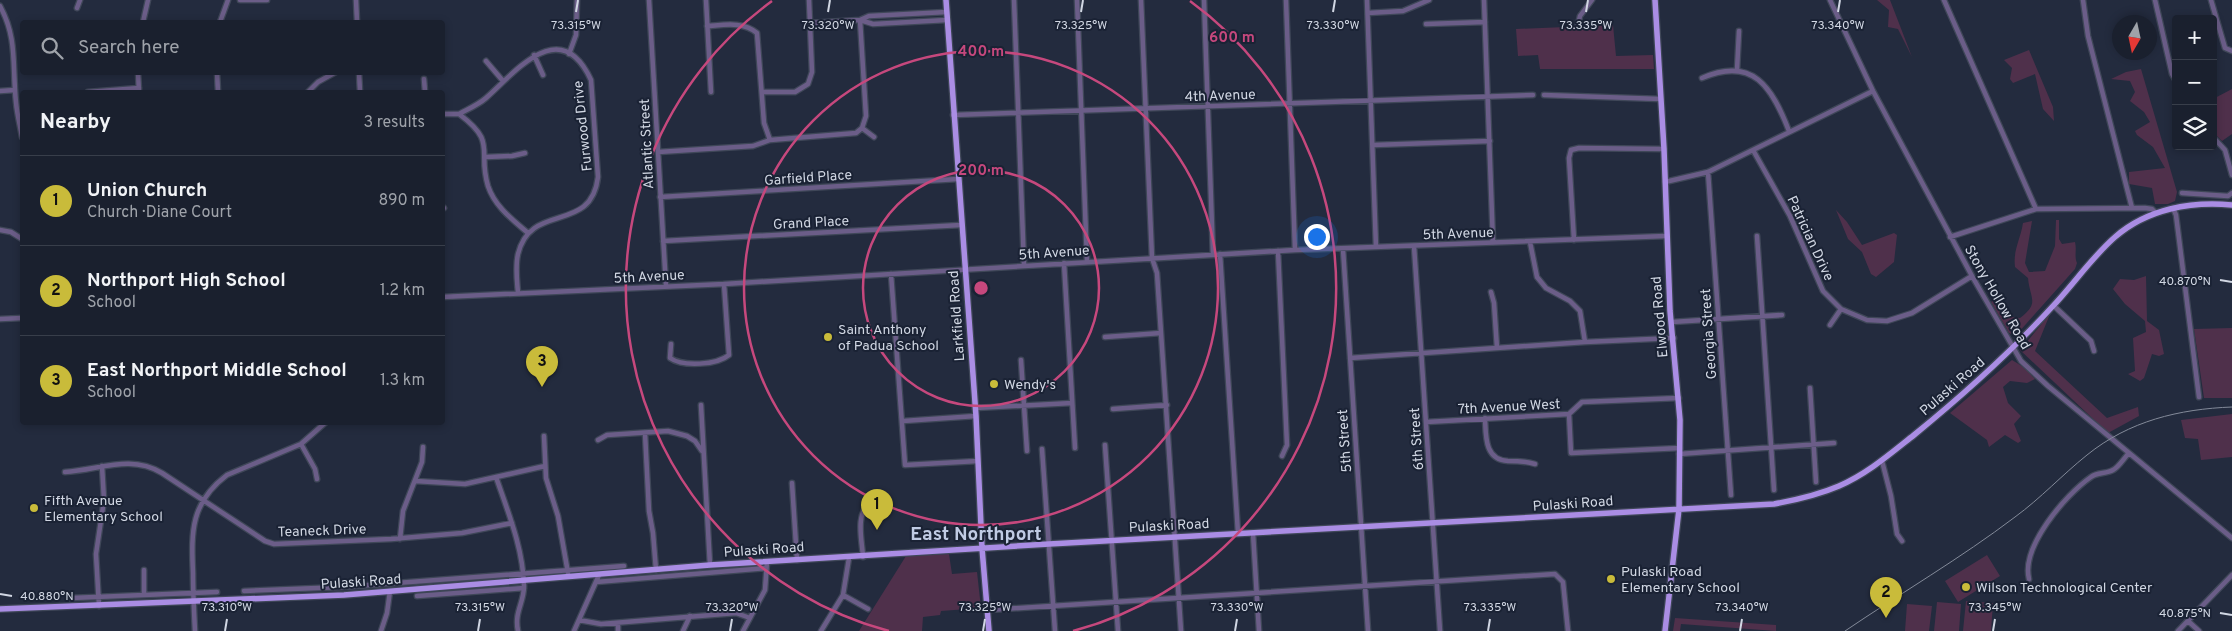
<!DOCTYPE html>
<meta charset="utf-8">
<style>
body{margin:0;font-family:Overpass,sans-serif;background:#232836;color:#f1f3f6}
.controls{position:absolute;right:15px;top:15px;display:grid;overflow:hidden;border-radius:5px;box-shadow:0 2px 8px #0003}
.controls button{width:45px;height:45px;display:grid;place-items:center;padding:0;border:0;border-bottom:1px solid #383e4a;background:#1a202e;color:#f1f3f6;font:25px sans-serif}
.compass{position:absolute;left:2112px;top:15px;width:45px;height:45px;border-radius:50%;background:#1a202e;box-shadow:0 2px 8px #0003;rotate:189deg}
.you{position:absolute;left:1316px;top:236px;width:18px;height:18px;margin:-12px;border:4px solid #fff;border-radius:50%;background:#1a73e8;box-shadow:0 0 0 8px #1a73e833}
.badge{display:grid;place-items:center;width:32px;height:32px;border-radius:50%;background:#c9bb3a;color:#111;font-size:16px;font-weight:700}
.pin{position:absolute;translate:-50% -41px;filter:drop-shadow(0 1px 2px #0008)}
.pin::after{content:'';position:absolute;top:26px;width:18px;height:15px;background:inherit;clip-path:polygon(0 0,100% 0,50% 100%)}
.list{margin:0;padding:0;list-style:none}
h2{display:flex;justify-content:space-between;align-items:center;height:65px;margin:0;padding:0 20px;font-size:21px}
h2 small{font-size:16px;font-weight:400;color:#9fa3aa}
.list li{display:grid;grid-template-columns:32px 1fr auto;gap:15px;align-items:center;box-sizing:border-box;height:90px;padding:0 20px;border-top:1px solid #383e4a}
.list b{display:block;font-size:19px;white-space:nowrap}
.list p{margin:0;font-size:16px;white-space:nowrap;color:#9fa3aa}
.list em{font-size:16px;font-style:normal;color:#9fa3aa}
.icon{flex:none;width:28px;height:28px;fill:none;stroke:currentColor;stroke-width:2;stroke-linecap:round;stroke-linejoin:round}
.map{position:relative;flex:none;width:2232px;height:631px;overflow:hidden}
.search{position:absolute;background:#1a202e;box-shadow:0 2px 8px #0003;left:20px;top:20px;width:425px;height:55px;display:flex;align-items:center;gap:12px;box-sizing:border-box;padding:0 18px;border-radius:5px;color:#9fa3aa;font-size:19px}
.panel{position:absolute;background:#1a202e;box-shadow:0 2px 8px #0003;left:20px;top:90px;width:425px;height:335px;border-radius:5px}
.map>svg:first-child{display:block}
.green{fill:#4f304b}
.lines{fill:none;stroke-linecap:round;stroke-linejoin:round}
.minor-casing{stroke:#3f4758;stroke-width:7}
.major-casing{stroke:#3f4758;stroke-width:8}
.minor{stroke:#6b5d88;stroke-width:4.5}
.major{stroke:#aa8de4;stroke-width:5.5}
.rail{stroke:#838a99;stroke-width:1}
.ticks{fill:none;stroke:#d1d7e3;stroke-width:2}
.ring{fill:none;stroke:#c6487d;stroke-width:2.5}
.poi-dot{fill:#c9bb3a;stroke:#1a2234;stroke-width:2}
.labels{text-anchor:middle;stroke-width:4;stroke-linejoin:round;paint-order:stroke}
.street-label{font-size:14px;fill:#d1d7e3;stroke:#1a2234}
.poi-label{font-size:14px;fill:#d1d7e3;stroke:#1a2234;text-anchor:start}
.district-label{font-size:19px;font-weight:bold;fill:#c0cbe4;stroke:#1a2234}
.ticks-label{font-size:12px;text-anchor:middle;fill:#d1d7e3;stroke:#1a2234;stroke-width:4;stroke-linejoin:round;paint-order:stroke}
.centre{fill:#c6487d;stroke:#1a2234;stroke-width:2.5}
.ring-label{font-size:15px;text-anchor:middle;font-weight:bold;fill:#c6487d;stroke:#1a2234;stroke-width:4;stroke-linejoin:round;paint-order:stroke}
</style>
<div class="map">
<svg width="2232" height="631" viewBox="0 0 2232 631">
<rect width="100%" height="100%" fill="#232b3e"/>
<path class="green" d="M1877 0H1890L1912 57 1898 29 1888 27 1889 10Z
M1613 25 1616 56 1653 55 1654 69H1540L1538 55 1518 56 1516 29Z
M2029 50 2053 107 2054 121 2043 109 2035 74 2013 83 2010 79 2012 68 2004 60Z
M2141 69 2177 192 2175 201 2168 204H2155L2152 188 2129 184V172L2165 168 2153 147 2137 135 2135 131 2150 122 2144 112 2130 101 2135 92 2130 81 2111 79 2126 72Z
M2232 89V134L2222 141 2213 132V99Z
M1836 210 1847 222 1862 245 1894 233 1897 235 1894 262 1876 277 1871 274 1862 252 1848 239Z
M2056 220H2059V239L2062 244 2075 242C2077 250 2074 256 2077 263L2075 269 2018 333 2014 335 2009 333 1991 302 1997 297 2001 298 2004 307 2011 317 2020 318C2040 303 2030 299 2028 278L2015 267C2013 250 2020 241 2023 223L2032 221 2025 263 2029 272 2045 271 2055 246Z
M2146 276 2147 321 2159 330 2164 354 2159 356 2152 354 2144 378 2140 381 2128 374 2135 371 2133 338 2146 332 2145 321 2125 304 2113 289 2120 279 2134 280Z
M2050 314 2035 351 2107 418 2138 407 2139 416 2108 433 2020 350Z
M2232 328V398H2204L2194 329Z
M2012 360 2025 368 2035 379 2027 383 2010 381 2003 387 2008 403 2021 416 2014 424 2021 441 2018 443 2005 435 1989 447 1987 440 1950 413Z
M2232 414V457L2201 460 2198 439 2185 438 2181 420Z
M949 554 952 574 977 572 981 608 941 611 940 615 923 617 922 631H859L906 556Z
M1987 555 2000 576 1958 602 1945 581Z
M1966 601 1993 603 1991 631H1963Z
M1937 602 1961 604 1959 631H1934Z
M1907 604 1932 606 1929 631H1905Z
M1675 618 1776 625V631L1681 624 1680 631H1673Z"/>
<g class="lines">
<defs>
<path id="minor" d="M240 0H267
M356 0 357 22
M649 0 666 286
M706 0 711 92
M1014 0 1024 265
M1077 0 1087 261
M1141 0 1152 258 1157 273 1181 631
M1204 0 1213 255
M1286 0 1295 250
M1367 0 1376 247
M1484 0 1493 242
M1830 0 1873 91 1972 276 2021 361 2048 386 2232 538
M1944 0 2036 209
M2083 0 2088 36 2132 208
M2155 0 2172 74 2176 81
M2211 0 2225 48 2232 51
M0 6C18 39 12 66 16 102 17 114 20 125 22 137
M77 8 80 0
M1368 13 1403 11 1429 0
M860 20 873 24 947 20
M143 22 148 0
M220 22 228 0
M810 23 860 20 869 16 947 12
M1426 24 1485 22
M1578 25 1580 16 1592 0
M707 26C724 25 743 21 757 33L764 123 770 140
M569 54 576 35 577 0
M534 55 543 75
M486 61 503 81
M1737 70 1739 31
M138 72 139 92
M217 72 218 92
M359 72 360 92
M1702 78C1753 56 1772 87 1789 131
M424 79 425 92
M0 91 15 90
M88 92 139 88
M308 92 318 82 336 72
M762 92H795L808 84 812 72 809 0
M1544 95 1661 99
M442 114H459C498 143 477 150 488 186 495 207 513 220 528 233
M459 114C468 109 478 105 486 98 517 70 561 15 591 80L598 177C591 235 531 201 518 254 515 267 517 280 518 293
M953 115 1533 95
M862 128 874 137
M2213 137 2225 150 2232 175
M1373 145 1490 141
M1753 150 1790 216 1823 291 1841 309 1867 320 1887 321 1912 313 1972 276
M658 152 753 146 770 140 856 133 862 128 866 116 860 20
M486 157 512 156 525 153
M1708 172 1731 495
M1665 182 1708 172 1873 91
M2182 193 2228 196 2232 193
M660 197 958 179
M2173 208 2176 215 2199 397
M442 209 444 208
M0 230 11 232 22 239
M1757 236 1774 490
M1950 237 2036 209 2145 208 2152 209 2156 213
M1574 240 1569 158 1571 150 1579 148 1664 149
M663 241 961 225
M1530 242 1537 277 1546 288 1570 301 1580 311 1585 342
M1414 246 1440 631
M1343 249 1368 631
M1278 251 1287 445 1282 456
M1220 254 1238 533
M1064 263 1075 448
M891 274 905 465 978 461
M1491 292 1494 303 1497 348
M442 297 724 284 1295 250 1666 236
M2054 306 2091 341 2094 351
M0 319 22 318
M1672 322 1782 315
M1830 325 1841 309
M1105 337 1161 333
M671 344 670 358C683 367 717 365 729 355L724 284
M1350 358 1585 342 1674 338
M1021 360 1027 451
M1810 388 1816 482
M701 405 710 565
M975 408 1072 403
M1113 409 1167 405
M1569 414 1571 453 1680 448
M1485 418C1486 435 1484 460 1508 461 1518 461 1525 461 1535 464
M903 421 976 416
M1426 422 1569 414 1582 402 1679 398
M645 433 649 511 653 533 656 570
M544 436 546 478 558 516 568 573
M598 440 607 435 668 431 687 436 695 441 702 451
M301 444 315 469 317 479
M1105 445 1118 631
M1042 449 1055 631
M1679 454 1834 443
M1882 461 1891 496 1897 534 1902 541
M65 472C100 470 130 454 162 473L265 541 274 544 391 539 462 533 512 523
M496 477C508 512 523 548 524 586 524 603 514 612 518 631
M415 481 465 484 545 466
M792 483 797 560
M1253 533 1259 631
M400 539 403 511 422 462 423 447
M863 557C862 540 855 514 870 503
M144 570V594
M2029 579C2021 547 2065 495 2091 477 2097 472 2106 474 2113 470 2119 467 2124 458 2129 453
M596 582 766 568
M244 591 343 587 624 566
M843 595 868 609
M417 596 524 588
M71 598 217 592
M99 606 96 554 104 500 102 466
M988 610 1555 574 1563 582 1568 631
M579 620 601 624 736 613 750 618
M2188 621 2199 631
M195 631C194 612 193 592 193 573 191 531 191 502 227 475L301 444 326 422
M381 631 387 613 390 591
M574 631 599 575
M618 631V623
M683 631 690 616
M743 631 765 590 767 562
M821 631 843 595 849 558
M2178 631 2232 575"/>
<path id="major" d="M946 0 976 416 982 548 989 631
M1655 0 1664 149 1670 311 1680 420 1679 509 1665 631
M0 609 344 595 710 565 1049 544 1774 504C1796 500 1818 495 1839 486 1867 474 1890 454 1914 435 1963 395 2009 354 2052 307 2073 285 2092 257 2115 237 2147 209 2191 201 2232 205"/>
</defs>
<use href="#minor" class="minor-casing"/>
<use href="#major" class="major-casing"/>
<use href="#minor" class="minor"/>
<use href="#major" class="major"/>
<path class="rail" d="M1845 631C1901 593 1961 558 2015 517 2041 498 2062 475 2087 455 2129 421 2179 409 2232 407"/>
</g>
<path class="ticks" d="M576 12 578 0M828 12 830 0M1081 12 1083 0M1333 12 1335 0M1586 12 1588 0M1838 12 1840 0M2220 280 2232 282M0 594 12 596M2220 613 2232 615M225 631 227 619M478 631 480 619M730 631 732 619M983 631 985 619M1235 631 1237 619M1488 631 1490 619M1740 631 1742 619M1993 631 1995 619"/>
<g class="ring">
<circle cx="981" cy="288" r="118"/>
<circle cx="981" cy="288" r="237"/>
<path d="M889 631A355 355 0 0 1 772 1M1190 1A355 355 0 0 1 1073 631"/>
</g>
<g class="poi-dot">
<circle cx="828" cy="337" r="5"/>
<circle cx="994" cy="384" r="5"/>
<circle cx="34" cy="508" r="5"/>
<circle cx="1611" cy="579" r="5"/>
<circle cx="1966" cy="587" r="5"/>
</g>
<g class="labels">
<g class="street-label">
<text transform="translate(1220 95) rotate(-2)" y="5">4th Avenue</text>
<text transform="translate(582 126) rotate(-96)" y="5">Furwood Drive</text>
<text transform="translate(646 144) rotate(-93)" y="5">Atlantic Street</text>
<text transform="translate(808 177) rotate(-4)" y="5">Garfield Place</text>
<text transform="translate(811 222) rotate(-3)" y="5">Grand Place</text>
<text transform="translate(1458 233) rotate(-2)" y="5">5th Avenue</text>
<text transform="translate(1811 238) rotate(65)" y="5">Patrician Drive</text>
<text transform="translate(1054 252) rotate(-4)" y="5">5th Avenue</text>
<text transform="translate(649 276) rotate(-3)" y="5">5th Avenue</text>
<text transform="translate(1998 297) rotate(60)" y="5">Stony Hollow Road</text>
<text transform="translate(956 316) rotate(-94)" y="5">Larkfield Road</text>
<text transform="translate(1659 317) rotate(-95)" y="5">Elwood Road</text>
<text transform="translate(1708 334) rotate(-94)" y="5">Georgia Street</text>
<text transform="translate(1952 386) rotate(-41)" y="5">Pulaski Road</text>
<text transform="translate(1509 406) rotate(-3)" y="5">7th Avenue West</text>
<text transform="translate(1416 439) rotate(-94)" y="5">6th Street</text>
<text transform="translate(1344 441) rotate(-94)" y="5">5th Street</text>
<text transform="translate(1573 503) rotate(-4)" y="5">Pulaski Road</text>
<text transform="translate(1169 525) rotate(-3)" y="5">Pulaski Road</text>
<text transform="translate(322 530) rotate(-2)" y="5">Teaneck Drive</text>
<text transform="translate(764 549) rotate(-4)" y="5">Pulaski Road</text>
<text transform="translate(361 581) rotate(-4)" y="5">Pulaski Road</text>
</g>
<g class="poi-label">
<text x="838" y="334">Saint Anthony<tspan x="838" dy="16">of Padua School</tspan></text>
<text x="1004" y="389">Wendy's</text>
<text x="44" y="505">Fifth Avenue<tspan x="44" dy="16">Elementary School</tspan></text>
<text x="1621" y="576">Pulaski Road<tspan x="1621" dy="16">Elementary School</tspan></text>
<text x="1976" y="592">Wilson Technological Center</text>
</g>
<g class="district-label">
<text x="976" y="540">East Northport</text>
</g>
</g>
<g class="ticks-label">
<text x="1333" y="29">73.330°W</text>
<text x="576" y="29">73.315°W</text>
<text x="828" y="29">73.320°W</text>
<text x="1081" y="29">73.325°W</text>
<text x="1586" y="29">73.335°W</text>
<text x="1838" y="29">73.340°W</text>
<text x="2185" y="285">40.870°N</text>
<text x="47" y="600">40.880°N</text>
<text x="227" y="611">73.310°W</text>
<text x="480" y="611">73.315°W</text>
<text x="732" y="611">73.320°W</text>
<text x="985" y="611">73.325°W</text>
<text x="1237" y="611">73.330°W</text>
<text x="1490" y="611">73.335°W</text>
<text x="1742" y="611">73.340°W</text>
<text x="1995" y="611">73.345°W</text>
<text x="2185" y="617">40.875°N</text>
</g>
<circle cx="981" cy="288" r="8" class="centre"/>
<g class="ring-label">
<text x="1232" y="42">600 m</text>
<text x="981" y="56">400 m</text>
<text x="981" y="175">200 m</text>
</g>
</svg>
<div class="controls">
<button>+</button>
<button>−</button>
<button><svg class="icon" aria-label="layers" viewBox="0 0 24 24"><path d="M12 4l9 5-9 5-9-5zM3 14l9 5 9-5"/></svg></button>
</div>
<svg class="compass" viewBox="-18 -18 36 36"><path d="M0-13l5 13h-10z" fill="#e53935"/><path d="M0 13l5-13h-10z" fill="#9fa3aa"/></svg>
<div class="you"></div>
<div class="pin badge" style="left:877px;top:530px">1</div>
<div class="pin badge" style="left:1886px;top:618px">2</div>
<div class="pin badge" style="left:542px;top:387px">3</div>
<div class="search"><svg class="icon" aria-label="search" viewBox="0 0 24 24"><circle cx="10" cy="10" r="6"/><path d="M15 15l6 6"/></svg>Search here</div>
<section class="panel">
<h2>Nearby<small>3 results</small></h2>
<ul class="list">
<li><span class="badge">1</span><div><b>Union Church</b><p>Church · Diane Court</p></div><em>890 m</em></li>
<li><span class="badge">2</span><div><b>Northport High School</b><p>School</p></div><em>1.2 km</em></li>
<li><span class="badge">3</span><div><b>East Northport Middle School</b><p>School</p></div><em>1.3 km</em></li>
</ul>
</section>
</div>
